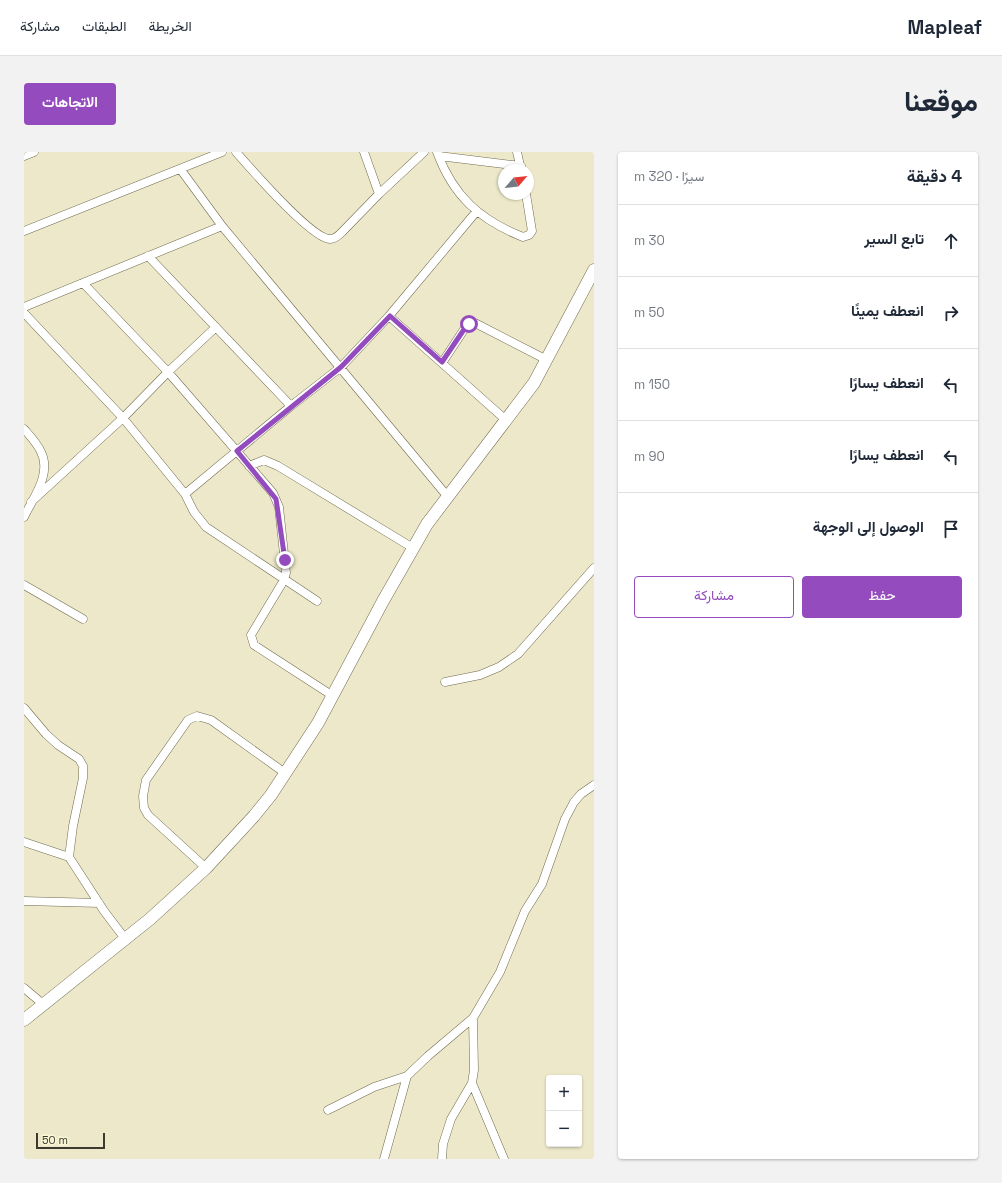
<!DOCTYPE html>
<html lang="ar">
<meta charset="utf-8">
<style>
body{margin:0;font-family:"Space Grotesk",Vazirmatn,sans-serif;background:#f2f2f3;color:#1f2937;direction:rtl}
.controls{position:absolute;right:12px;bottom:12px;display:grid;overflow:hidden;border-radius:4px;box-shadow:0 1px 3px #0004}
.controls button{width:36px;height:36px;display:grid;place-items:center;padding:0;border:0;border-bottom:1px solid #e0e1e3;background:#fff;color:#1f2937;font:20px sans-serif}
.compass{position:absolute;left:474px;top:12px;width:36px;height:36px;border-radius:50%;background:#fff;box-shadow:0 1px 3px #0004;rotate:62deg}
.scale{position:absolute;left:12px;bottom:10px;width:69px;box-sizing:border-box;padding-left:4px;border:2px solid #3c3a2e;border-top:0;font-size:11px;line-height:14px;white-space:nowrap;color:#3c3a2e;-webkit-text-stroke:3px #f9f6d6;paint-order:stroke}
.stop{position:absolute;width:12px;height:12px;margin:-9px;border:3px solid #944bbe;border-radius:50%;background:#fff}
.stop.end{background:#944bbe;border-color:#fff;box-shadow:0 1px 4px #0008}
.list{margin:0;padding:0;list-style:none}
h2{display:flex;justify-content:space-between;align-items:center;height:52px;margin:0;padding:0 16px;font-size:17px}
h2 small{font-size:13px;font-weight:400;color:#747a83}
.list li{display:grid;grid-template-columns:26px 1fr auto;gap:12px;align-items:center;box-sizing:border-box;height:72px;padding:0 16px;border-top:1px solid #e0e1e3}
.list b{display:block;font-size:15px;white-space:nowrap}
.list em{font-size:13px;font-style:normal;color:#747a83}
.actions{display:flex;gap:8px;padding:12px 16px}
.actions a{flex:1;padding:9px 0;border:1px solid #944bbe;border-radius:4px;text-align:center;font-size:14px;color:#944bbe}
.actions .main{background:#944bbe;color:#fff}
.icon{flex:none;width:22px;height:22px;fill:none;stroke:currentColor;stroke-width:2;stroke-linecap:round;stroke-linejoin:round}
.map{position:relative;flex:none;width:570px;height:1007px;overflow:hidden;direction:ltr;border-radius:4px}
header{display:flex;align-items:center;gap:24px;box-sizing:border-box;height:56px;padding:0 20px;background:#fff;border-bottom:1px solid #e0e1e3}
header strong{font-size:19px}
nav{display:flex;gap:22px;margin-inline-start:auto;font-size:14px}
.intro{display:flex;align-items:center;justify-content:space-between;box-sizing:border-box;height:96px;padding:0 24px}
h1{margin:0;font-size:28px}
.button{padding:10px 18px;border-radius:4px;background:#944bbe;color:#fff;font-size:14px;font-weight:700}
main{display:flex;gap:24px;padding:0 24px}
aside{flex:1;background:#fff;border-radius:4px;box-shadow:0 1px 3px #0004}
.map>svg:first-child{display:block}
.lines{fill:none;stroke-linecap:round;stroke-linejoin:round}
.street-casing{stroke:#6f6b4f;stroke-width:9}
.secondary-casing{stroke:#6f6b4f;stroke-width:13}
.street{stroke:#fff;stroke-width:8}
.secondary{stroke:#fff;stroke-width:12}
.route{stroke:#944bbe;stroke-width:5}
</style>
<header>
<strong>Mapleaf</strong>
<nav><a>الخريطة</a><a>الطبقات</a><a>مشاركة</a></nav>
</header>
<div class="intro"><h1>موقعنا</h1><a class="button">الاتجاهات</a></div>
<main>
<aside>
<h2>4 دقيقة<small>سيرًا · 320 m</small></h2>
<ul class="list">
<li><svg class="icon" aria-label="ahead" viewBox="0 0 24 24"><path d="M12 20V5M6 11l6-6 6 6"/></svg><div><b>تابع السير</b></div><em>30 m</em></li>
<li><svg class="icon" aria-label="right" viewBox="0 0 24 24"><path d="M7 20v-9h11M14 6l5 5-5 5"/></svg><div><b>انعطف يمينًا</b></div><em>50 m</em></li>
<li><svg class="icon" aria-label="left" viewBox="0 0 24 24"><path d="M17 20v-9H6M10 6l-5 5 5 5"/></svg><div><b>انعطف يسارًا</b></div><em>150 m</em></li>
<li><svg class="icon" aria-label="left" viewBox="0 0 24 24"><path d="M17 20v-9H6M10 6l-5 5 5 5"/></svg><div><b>انعطف يسارًا</b></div><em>90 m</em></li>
<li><svg class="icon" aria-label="arrive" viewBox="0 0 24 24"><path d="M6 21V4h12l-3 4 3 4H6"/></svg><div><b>الوصول إلى الوجهة</b></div></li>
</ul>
<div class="actions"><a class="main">حفظ</a><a>مشاركة</a></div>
</aside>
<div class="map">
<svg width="570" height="1007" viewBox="0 0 570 1007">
<rect width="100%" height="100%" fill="#ece8c9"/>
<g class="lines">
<defs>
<path id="street" d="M212 0C226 16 288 87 306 87 312 87 316 82 319 79L355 42 400 0
M340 0 355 42
M413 0C429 44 456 68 499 85L505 83 508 79 502 42
M493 0 497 18
M0 4 10 0
M415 4 497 14
M157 18 198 74 424 345
M0 79 198 0
M124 104 267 254
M59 131 144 220 249 341 255 355 262 421 260 428 227 483 230 493 309 544
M0 155 198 74
M0 161 99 266 161 342 170 360 182 375 293 449
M365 164 483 269
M418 211 441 176 445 172 451 171 523 208
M0 277C6 284 13 291 17 300 28 322 9 346 0 365
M225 314 240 308 254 314 389 396
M161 342 267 254 317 215 365 164 452 60
M7 350 99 266 144 220 192 175
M0 433 59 467
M421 530 456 523 475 515 494 502 570 416
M0 556 22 582 34 593 55 607 59 614V626L49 674 45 705
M0 690 45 705 80 759 102 788
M182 716 124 663 120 656 119 644 122 628 164 568 173 564 187 568 261 621
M0 749 75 751
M0 836 19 852
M448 931 480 1007
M304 958 350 935 383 924 404 904 449 866 476 820 501 759 518 732 541 667 550 650 557 642 570 633
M360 1007 383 924
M418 1007 419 992 427 967 448 931 450 918 449 866"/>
<path id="secondary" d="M0 868 126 767 182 716 230 664 247 643 294 571 359 449 403 372 510 231 570 118"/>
</defs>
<use href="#street" class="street-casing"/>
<use href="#secondary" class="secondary-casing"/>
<use href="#street" class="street"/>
<use href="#secondary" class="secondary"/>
</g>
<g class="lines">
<path class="route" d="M261 408 252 347 213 299 317 215 366 164 418 210 441 176 445 172"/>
</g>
</svg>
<div class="controls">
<button>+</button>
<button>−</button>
</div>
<svg class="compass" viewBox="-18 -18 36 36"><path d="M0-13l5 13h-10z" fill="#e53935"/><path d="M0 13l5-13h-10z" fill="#747a83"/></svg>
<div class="scale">50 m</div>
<div class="stop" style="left:445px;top:172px"></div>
<div class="stop end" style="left:261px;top:408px"></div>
</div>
</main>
